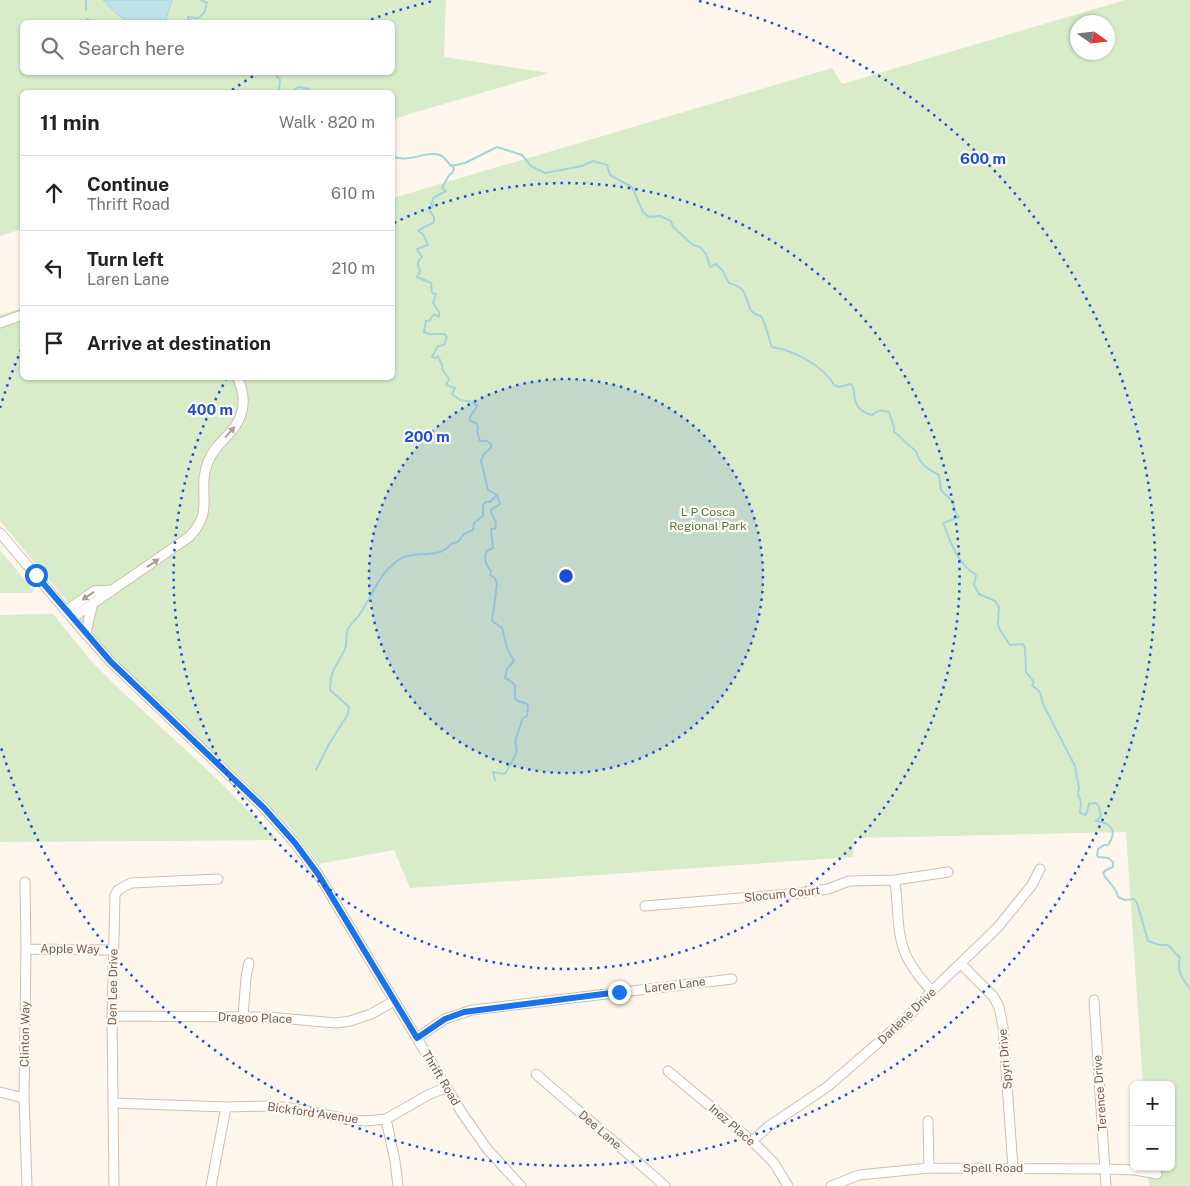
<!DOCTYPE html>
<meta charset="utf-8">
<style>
body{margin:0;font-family:"Public Sans",sans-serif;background:#f6f6f6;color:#222}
.controls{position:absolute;right:15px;bottom:15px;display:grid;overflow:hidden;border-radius:8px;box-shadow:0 1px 4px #0004}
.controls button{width:45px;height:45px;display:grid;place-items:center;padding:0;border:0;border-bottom:1px solid #e0e0e0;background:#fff;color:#222;font:25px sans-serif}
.compass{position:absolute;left:1070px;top:15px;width:45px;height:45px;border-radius:50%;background:#fff;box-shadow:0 1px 4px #0004;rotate:104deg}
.stop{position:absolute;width:15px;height:15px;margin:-11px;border:4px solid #1a73e8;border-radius:50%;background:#fff}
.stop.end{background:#1a73e8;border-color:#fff;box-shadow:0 1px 5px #0008}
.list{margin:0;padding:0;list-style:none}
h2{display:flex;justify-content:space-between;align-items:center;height:65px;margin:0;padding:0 20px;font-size:21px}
h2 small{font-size:16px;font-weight:400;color:#767676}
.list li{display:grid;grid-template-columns:32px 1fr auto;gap:15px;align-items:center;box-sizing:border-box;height:75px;padding:0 20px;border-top:1px solid #e0e0e0}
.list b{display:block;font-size:19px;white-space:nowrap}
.list p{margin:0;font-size:16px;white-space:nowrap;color:#767676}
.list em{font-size:16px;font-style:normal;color:#767676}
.icon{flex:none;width:28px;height:28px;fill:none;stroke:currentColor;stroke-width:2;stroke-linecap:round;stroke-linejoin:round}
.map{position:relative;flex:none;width:1190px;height:1186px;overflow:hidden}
.search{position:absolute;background:#fff;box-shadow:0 1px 4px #0004;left:20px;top:20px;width:375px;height:55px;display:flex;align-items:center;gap:12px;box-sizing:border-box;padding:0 18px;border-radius:8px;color:#767676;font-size:19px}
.panel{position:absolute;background:#fff;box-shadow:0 1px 4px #0004;left:20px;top:90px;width:375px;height:290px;border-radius:8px}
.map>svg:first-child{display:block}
.green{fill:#d8ecc9;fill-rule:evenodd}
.water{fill:#bfe3e8;stroke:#a5d3da}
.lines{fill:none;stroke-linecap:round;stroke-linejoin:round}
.stream{stroke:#a5d3da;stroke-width:2}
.minor-casing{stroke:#d1beb0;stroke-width:11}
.minor{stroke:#fff;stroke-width:9}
.oneway{fill:#af9d94}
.route{stroke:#1a73e8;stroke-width:6}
.ring{fill:none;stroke:#1d4ed8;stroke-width:2.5;stroke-dasharray:2.5 5}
.labels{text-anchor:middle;stroke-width:4.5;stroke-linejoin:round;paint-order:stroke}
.park-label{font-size:12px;fill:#537a41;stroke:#fffaf3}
.street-label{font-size:12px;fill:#7a5c4d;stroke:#fffaf3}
.centre{fill:#1d4ed8;stroke:#fffaf3;stroke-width:2.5}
.ring-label{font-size:15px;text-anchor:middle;font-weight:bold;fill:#1d4ed8;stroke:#fffaf3;stroke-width:4.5;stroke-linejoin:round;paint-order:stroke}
</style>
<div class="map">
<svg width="1190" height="1186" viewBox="0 0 1190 1186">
<rect width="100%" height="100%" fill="#fdf6ec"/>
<path class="green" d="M0 0H446L444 57 549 73 393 119 392 92H22V229L0 236ZM22 22H392V72H22Z
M1125 0H1190V1186H1149L1148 1167H1171V1085H1143L1126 832 856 838 854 839 853 857 410 888 394 850 319 864 289 826 246 782 150 694 109 652 0 521V315L22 308V378H392L393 198 832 68 842 84ZM1078 22H1108V52H1078Z
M0 550 34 591 30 593H0Z
M48 614H53L91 661 116 686 214 776 278 840 0 842V615Z"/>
<path class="water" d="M103 0H172L165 22H131L119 16Z"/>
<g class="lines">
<path class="stream" d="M86 10V0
M87 19 92 22
M189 22 188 17 198 18 204 13 207 3 201 0
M273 72 280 80 279 92
M295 92 294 90 299 87 309 89 312 92
M392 156C409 164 425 150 440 155 445 157 447 162 451 166L465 163 497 147 522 155 531 166 545 173 582 166 593 161 607 165 610 175 632 187 643 212 649 217 660 216 671 221 673 227 693 245 700 247 706 254 710 267 716 264 722 270 729 283C734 285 740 286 743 291 750 301 746 313 761 316 766 324 768 337 772 347 793 350 824 366 834 385L839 387 851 384C856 391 853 397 856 403 858 409 866 414 872 415 877 410 883 410 889 412L894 427V432C902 437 907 445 916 451 919 463 927 469 939 475L941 490 953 502 955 512 959 517 943 523C951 543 957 563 976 575L974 585 979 594 995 601 999 607 998 624 1000 630 1010 645 1023 644 1025 648 1026 672 1034 682 1032 685 1040 692 1043 704 1075 766 1079 788 1078 795 1081 802 1080 813 1086 815 1089 804 1096 803 1099 807 1101 816 1096 821C1113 823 1117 832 1108 845H1104L1098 849 1097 855 1098 857 1108 858 1113 862V867L1106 870 1103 873C1108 883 1116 886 1118 897L1125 900 1134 899 1137 903 1148 941 1160 945H1168L1180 958C1176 971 1183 980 1190 989
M452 165 454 169 452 173 449 175 442 188 446 191 433 198 431 204 434 205 429 210 434 217V222C429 226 423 227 418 231L423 234 428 245 417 249 422 257C416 262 418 265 420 272L417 277 431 283 432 293 436 294 433 303 439 312V317L434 314 429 321H426L424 332 429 334H444L447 337 444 345 438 346 432 357 436 358 438 356 442 365V369L449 379 446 385 455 388 452 394 460 400 473 402 477 406 470 417V421L476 423 478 427 477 431 480 441H487L491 444V448L485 453 481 460 488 490 497 495 500 504 491 510V513L496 522 495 529H491L493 548 487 551C483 558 486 565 491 571L490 575 495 578 497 584 492 621 502 628 507 648 514 661 507 669 505 678C519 685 514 686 515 698L517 701 525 703 528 705 527 716 522 719C521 727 518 731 516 738 514 743 518 748 516 753 513 761 508 768 505 774L493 772 495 780
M316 770 329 744 348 714 349 707 330 690C331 668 335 669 344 651 348 645 345 636 348 629 351 623 357 619 360 614 373 594 381 568 404 557 419 551 440 559 451 544L458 542 464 534 473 530 474 523 483 516V505L486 502H490L496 496"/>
<defs>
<path id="minor" d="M0 323 22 315
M0 533 72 618 111 662 264 808 295 843 318 874 462 1113 488 1150 521 1186
M66 611 94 591 113 590
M72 618 189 537C216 510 196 491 208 462 215 442 237 433 242 411 245 399 242 389 238 378
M86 635 89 618 93 604
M895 880C901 932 892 949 932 991
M25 882 26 949 24 1098 27 1186
M645 906 801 893 828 889 849 881 895 880 948 872
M26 949 113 950
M961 964 993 996 999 1007 1003 1027 1013 1168
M1094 1000 1106 1186
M112 1016 267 1017 336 1023 350 1021 371 1014 394 1001
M243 1017 246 977 249 963
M417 1038 445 1019 472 1010 732 979
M668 1071 752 1141 774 1163 788 1186
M536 1074 665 1186
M0 1092 24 1098
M113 1103 226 1107 269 1106 291 1108 347 1119 365 1121 386 1119 428 1095 445 1088
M386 1119 395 1161 398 1186
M928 1121 929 1168
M752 1141 769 1126 827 1087 909 1016 932 991 998 927 1032 885 1040 869
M114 1186 112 1016 115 895 118 890 131 883 218 879
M211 1186 226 1107
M831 1186 859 1175 929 1168 1106 1169 1135 1170 1157 1174"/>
</defs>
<use href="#minor" class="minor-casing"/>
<use href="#minor" class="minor"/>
</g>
<defs><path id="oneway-solid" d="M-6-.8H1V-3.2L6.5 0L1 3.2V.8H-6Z" transform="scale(1.25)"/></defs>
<g class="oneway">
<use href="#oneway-solid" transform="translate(230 432) rotate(-48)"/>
<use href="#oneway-solid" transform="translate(153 563) rotate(-34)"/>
<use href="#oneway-solid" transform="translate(88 596) rotate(146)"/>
</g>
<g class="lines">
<path class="route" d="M36 575 111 662 264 808 295 843 318 874 417 1038 445 1019 464 1012 619 992"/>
</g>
<circle cx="566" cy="576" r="197" fill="#1d4ed8" fill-opacity=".12"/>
<g class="ring">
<circle cx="566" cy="576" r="197"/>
<path d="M394 223A393 393 0 1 1 226 380"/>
<path d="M0 408A590 590 0 0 1 21 350M232 90A590 590 0 0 1 258 73M364 22A590 590 0 0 1 433 1M699 1A590 590 0 1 1 0 744"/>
</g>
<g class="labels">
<g class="park-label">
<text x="708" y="516">L P Cosca<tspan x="708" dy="14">Regional Park</tspan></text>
</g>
<g class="street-label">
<text transform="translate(782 894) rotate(-6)" y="4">Slocum Court</text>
<text transform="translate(70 949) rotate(1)" y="4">Apple Way</text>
<text transform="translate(675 985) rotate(-7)" y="4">Laren Lane</text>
<text transform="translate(113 987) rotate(-89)" y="4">Den Lee Drive</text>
<text transform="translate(907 1016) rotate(-44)" y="4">Darlene Drive</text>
<text transform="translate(255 1018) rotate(2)" y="4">Dragoo Place</text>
<text transform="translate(25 1034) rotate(-89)" y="4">Clinton Way</text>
<text transform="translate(1005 1059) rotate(-95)" y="4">Spyri Drive</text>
<text transform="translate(441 1078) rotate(59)" y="4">Thrift Road</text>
<text transform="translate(1100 1093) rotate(-94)" y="4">Terence Drive</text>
<text transform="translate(313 1113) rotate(8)" y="4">Bickford Avenue</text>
<text transform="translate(732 1125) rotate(41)" y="4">Inez Place</text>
<text transform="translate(600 1130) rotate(41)" y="4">Dee Lane</text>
<text x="993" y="1172">Spell Road</text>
</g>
</g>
<circle cx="566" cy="576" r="8" class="centre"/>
<g class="ring-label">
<text x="983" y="164">600 m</text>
<text x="210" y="415">400 m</text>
<text x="427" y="442">200 m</text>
</g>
</svg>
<div class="controls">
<button>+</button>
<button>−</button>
</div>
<svg class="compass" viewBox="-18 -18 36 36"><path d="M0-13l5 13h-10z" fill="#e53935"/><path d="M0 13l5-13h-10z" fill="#767676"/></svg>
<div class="stop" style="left:36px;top:575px"></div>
<div class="stop end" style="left:619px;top:992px"></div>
<div class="search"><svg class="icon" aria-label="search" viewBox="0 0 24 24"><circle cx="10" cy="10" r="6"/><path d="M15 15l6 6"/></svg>Search here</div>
<section class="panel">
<h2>11 min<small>Walk · 820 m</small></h2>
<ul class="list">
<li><svg class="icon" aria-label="ahead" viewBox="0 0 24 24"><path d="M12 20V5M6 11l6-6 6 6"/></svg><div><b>Continue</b><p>Thrift Road</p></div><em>610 m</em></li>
<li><svg class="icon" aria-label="left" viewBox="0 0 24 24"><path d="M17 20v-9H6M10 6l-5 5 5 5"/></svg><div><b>Turn left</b><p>Laren Lane</p></div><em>210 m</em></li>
<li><svg class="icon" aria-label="arrive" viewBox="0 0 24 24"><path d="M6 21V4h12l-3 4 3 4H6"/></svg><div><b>Arrive at destination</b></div></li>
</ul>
</section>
</div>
